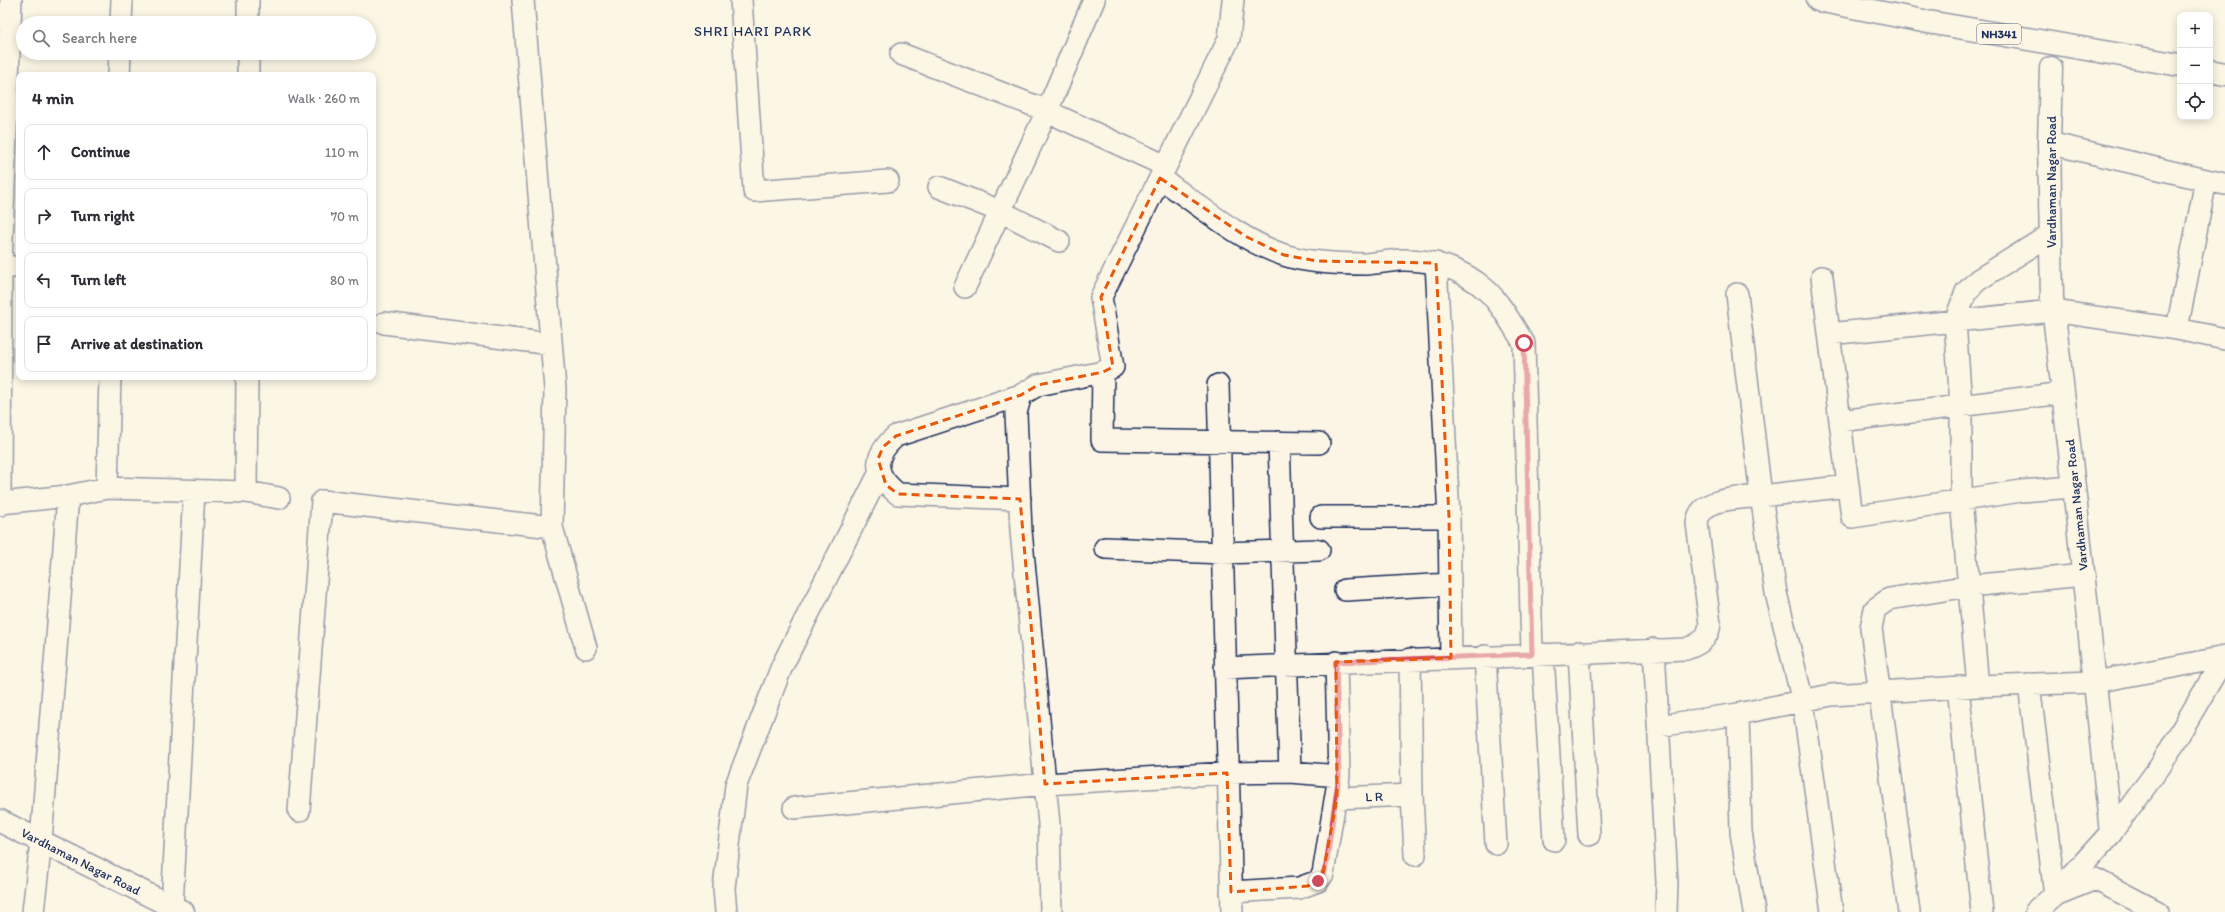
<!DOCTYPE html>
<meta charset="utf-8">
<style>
body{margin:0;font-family:Itim,sans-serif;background:#f2f2f3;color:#2b2b33}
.controls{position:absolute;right:12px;top:12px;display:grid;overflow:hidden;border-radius:8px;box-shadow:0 2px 10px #0003}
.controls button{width:36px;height:36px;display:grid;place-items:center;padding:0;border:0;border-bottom:1px solid #e1e1e2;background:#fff;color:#2b2b33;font:20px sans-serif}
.stop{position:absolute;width:12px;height:12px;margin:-9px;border:3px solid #d1495b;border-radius:50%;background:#fff}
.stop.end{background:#d1495b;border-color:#fff;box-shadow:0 1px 4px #0008}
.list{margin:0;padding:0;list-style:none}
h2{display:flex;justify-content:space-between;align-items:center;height:52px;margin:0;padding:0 16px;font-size:17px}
h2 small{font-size:13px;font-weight:400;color:#7c7c81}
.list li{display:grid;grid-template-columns:26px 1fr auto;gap:12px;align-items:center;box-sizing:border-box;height:56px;margin:0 8px 8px;padding:0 8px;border:1px solid #e1e1e2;border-radius:8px}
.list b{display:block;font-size:15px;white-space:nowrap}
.list em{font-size:13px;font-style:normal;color:#7c7c81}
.icon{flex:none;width:22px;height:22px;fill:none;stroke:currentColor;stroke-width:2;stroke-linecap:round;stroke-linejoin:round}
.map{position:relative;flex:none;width:2225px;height:912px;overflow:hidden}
.search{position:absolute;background:#fff;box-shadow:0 2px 10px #0003;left:16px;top:16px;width:360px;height:44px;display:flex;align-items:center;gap:10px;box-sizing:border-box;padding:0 14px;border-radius:22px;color:#7c7c81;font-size:15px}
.panel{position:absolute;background:#fff;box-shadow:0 2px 10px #0003;left:16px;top:72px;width:360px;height:308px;border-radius:8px}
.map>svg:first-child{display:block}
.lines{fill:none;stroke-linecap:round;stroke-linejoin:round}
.street-casing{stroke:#1b2f5e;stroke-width:24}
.secondary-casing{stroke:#1b2f5e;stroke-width:25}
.highway-casing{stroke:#1b2f5e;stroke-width:25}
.street{stroke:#fcf5e5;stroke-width:21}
.secondary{stroke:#fcf5e5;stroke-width:22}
.highway{stroke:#fcf5e5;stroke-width:22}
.route{stroke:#d1495b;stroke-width:5}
.marked{fill:none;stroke:#e8590c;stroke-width:3;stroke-dasharray:8 5;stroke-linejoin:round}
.labels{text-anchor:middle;stroke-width:3.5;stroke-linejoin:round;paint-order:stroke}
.shield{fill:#fcf5e5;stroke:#5e6a86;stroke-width:1}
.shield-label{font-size:12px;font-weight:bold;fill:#1b2f5e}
.street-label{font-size:13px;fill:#1b2f5e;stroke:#fcf5e5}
.neighbourhood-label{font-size:14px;letter-spacing:1px;fill:#1b2f5e;stroke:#fcf5e5}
</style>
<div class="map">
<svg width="2225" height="912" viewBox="0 0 2225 912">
<rect width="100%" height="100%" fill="#fcf5e5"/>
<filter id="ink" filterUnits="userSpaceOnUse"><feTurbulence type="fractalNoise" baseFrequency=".025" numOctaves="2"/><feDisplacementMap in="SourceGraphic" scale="8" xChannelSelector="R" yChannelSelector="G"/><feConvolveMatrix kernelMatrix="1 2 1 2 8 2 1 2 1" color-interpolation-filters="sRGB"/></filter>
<g filter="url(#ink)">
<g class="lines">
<defs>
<path id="street" d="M523 0 555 389 552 527 586 648
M741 0 754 191 888 181
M1233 0 1229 39 1101 297 1113 367 1103 372 1102 440 1319 443
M121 23 122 0
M248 23V0
M901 54 1040 108 1166 166
M119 75 120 53
M248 75V53
M2049 143 2206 180
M1160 178C1198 204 1241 241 1284 255 1308 263 1339 264 1365 264 1377 263 1389 261 1401 260 1432 259 1462 269 1485 289 1501 303 1512 325 1524 343L1532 654
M939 187 1000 211 1059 241
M1436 263 1449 517 1451 658
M1 267H19
M1822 277 1852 517 2021 491 2074 487
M965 287 1047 111 1094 0
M384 323 551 344
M2177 329 2206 180 2225 184
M1829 334 2053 311 2177 329 2225 339
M1218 385 1232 912
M1840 421 2063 393
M1279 442 1290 772
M107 488 110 377
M246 492 247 377
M1020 499 898 494C873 474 872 457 896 436L1021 395
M1 503 68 496 107 488 246 492 279 498
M0 505 1 267 11 0
M1321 517H1449
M1105 548 1222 553 1319 550
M1345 590 1450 584
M1654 649 1667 882 1666 912
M1579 652 1589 835
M1543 654 1554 840
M1485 656 1496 844
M1410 659 1412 795 1415 855
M1225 668 1686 649C1700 644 1708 639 1710 624L1697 523C1700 496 1740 499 1761 496L1737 294
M2029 684 2055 895 2095 879 2158 912
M1978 686 1961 500V406L1955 321 1966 292 1978 280 2051 234
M1958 687 1982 912
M1738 714 1741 832 1754 912
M1658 726 1738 714 1831 695 1978 686 2095 682 2225 657
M1337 798 1412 795
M794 808 1045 784 1227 773 1290 772 1339 776
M299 811 322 501 552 527
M2111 833 2161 765 2225 656
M1231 892 1299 888 1318 881 1323 874 1339 776 1336 662
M172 907 194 491
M33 912 41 841 68 496
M726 912 724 888 736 785 782 666 880 472
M1051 912 1049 824 1021 531 1016 413 1021 395 1038 385 1103 372
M1832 912 1803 702 1776 593 1761 496 1848 486
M1909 912 1871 628 1875 609 1889 599 1969 586 2084 575"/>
<path id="secondary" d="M0 821 183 912
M2036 912 2055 895 2111 833 2074 487 2052 298 2049 143 2051 68"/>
<path id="highway" d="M1818 0 1928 22 2180 65
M2210 71 2225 74"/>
</defs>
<use href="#street" class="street-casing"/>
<use href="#secondary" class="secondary-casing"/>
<use href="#highway" class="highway-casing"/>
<use href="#street" class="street"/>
<use href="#secondary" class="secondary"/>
<use href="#highway" class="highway"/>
</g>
</g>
<g class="lines" filter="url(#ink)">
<path class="route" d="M1318 881 1323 874 1326 866 1339 776 1336 662 1532 654 1524 343"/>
</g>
<path d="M0 0H2225V912H0ZM1160 178 1245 236 1284 255 1317 261 1436 263 1449 517 1451 658 1336 662 1337 798 1323 874 1308 886 1231 892 1227 773 1045 784 1020 499 898 494 886 485 878 459 883 447 896 436 1021 395 1038 385 1103 372 1113 367 1101 297Z" fill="#fcf5e5" fill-opacity=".55" fill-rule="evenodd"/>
<path class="marked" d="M1160 178 1245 236 1284 255 1317 261 1436 263 1449 517 1451 658 1336 662 1337 798 1323 874 1308 886 1231 892 1227 773 1045 784 1020 499 898 494 886 485 878 459 883 447 896 436 1021 395 1038 385 1103 372 1113 367 1101 297Z"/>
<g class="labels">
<rect class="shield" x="1977" y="24" width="44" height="20" rx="3"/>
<g class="shield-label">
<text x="1999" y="38">NH341</text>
</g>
<g class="street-label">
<text transform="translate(2051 182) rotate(-90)" y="5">Vardhaman Nagar Road</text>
<text transform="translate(2076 505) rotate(-96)" y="5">Vardhaman Nagar Road</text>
<text transform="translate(1374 796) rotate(-3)" y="5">L R</text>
<text transform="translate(81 861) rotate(27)" y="5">Vardhaman Nagar Road</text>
</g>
<g class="neighbourhood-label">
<text x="753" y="36">SHRI HARI PARK</text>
</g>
</g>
</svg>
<div class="controls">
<button>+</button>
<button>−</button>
<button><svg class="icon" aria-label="locate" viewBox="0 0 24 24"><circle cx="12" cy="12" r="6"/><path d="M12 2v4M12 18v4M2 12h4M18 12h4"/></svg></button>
</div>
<div class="stop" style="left:1524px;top:343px"></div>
<div class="stop end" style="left:1318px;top:881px"></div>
<div class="search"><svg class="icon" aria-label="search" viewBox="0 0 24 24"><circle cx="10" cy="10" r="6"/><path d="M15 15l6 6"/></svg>Search here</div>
<section class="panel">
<h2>4 min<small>Walk · 260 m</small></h2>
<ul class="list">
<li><svg class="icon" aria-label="ahead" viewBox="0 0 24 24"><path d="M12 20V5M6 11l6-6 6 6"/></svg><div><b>Continue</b></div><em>110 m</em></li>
<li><svg class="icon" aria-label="right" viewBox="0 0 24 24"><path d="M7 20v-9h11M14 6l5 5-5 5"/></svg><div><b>Turn right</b></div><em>70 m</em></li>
<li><svg class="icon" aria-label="left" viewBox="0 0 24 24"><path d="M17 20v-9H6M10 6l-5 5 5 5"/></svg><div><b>Turn left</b></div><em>80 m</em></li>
<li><svg class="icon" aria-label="arrive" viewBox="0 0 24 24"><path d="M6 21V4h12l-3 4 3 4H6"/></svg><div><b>Arrive at destination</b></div></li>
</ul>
</section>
</div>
